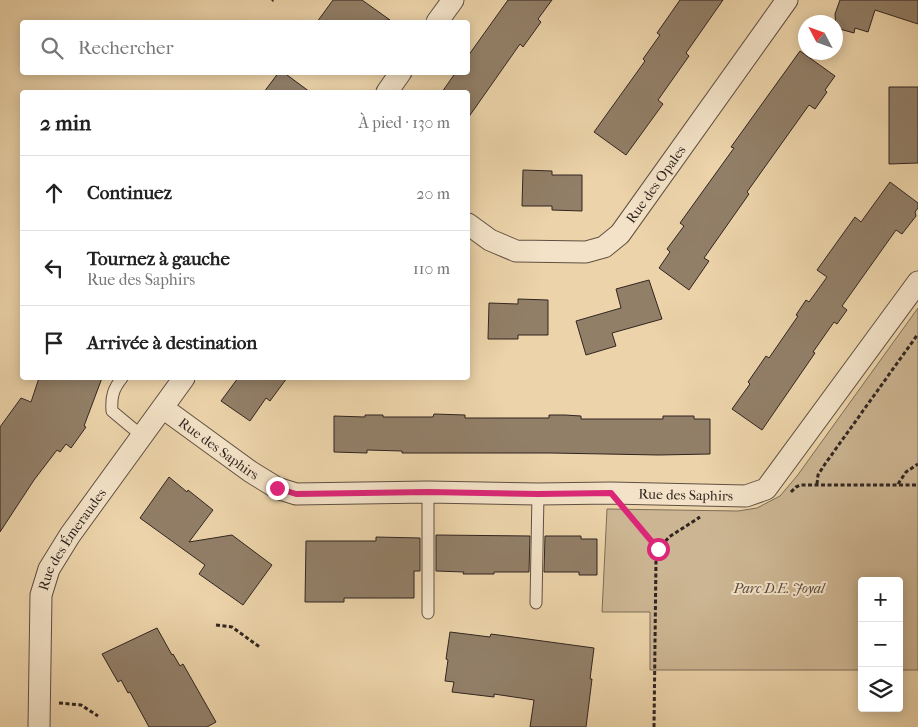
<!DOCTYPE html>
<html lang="fr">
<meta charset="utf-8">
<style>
body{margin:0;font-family:"IM FELL French Canon",serif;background:#f2f2f2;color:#222}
.controls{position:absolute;right:15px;bottom:15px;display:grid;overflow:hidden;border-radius:5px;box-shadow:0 2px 12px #0003}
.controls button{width:45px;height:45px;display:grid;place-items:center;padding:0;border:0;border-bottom:1px solid #e0e0e0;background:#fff;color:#222;font:25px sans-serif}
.compass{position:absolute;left:798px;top:15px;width:45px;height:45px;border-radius:50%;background:#fff;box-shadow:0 2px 12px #0003;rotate:311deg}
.stop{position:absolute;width:15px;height:15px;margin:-11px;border:4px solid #db2777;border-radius:50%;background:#fff}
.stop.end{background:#db2777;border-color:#fff;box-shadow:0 1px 5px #0008}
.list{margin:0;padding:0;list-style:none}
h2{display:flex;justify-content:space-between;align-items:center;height:65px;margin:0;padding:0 20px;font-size:21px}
h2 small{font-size:16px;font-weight:400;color:#767676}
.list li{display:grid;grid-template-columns:32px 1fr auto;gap:15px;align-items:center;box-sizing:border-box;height:75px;padding:0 20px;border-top:1px solid #e0e0e0}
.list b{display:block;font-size:19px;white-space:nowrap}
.list p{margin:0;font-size:16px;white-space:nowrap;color:#767676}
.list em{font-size:16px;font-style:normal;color:#767676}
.icon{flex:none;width:28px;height:28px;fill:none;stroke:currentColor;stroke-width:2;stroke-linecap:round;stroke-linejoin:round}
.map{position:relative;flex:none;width:918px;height:727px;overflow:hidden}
.search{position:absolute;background:#fff;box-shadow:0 2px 12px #0003;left:20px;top:20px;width:450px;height:55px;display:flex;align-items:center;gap:12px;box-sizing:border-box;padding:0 18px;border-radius:5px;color:#767676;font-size:19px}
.panel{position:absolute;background:#fff;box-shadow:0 2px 12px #0003;left:20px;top:90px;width:450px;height:290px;border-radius:5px}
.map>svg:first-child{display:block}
.green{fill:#ccb592;stroke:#7e6d5a}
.building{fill:#927f68;stroke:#312521}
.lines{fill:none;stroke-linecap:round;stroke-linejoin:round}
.lane-casing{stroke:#605043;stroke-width:13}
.street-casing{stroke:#605043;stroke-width:23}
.path{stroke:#312521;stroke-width:3;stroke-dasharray:4 2.5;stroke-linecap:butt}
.lane{stroke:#f3e2c7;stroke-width:11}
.street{stroke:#f3e2c7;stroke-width:21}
.route{stroke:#db2777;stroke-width:6}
.labels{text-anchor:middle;stroke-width:4;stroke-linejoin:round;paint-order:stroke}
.street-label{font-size:14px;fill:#312521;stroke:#f3e2c7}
.park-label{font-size:14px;font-style:italic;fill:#58493d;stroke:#f3e2c7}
</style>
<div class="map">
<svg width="918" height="727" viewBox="0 0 918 727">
<rect width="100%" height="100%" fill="#ecd3a9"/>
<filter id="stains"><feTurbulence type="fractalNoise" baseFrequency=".004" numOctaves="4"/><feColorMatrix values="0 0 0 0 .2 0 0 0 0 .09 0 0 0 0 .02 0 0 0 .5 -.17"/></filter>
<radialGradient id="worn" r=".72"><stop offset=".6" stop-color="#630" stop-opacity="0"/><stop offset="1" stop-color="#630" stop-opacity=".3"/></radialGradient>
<path class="green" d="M918 308V670H899V581H862V670H650V612H602L607 509 738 511 757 508 780 496 797 476Z"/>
<path class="building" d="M333 0H362L390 20 372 21 371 22H317Z
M508 0H552L538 19 541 22 523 47 520 44 468 118V92H442L456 72H468V56Z
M680 0H723L686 53 689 56 658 100 663 104 626 155 594 132 645 61 643 59 660 35 657 33Z
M840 0H918V24L875 10 868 32 855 28 854 33 836 28 835 14Z
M800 51 835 76 825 90 827 92 815 109 809 105 747 192 749 194 704 258 709 261 689 290 659 268 670 252 667 249 684 226 680 223 734 148 731 147Z
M279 72H283L310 92H264Z
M889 87H918V163L889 164Z
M523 170 552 171V175H582V211L552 210V206H522Z
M890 182 918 203V208L915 212 916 216 902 234 896 230 842 306 847 310 837 324 834 322 813 352 815 353 762 430 732 409 750 384 748 382 766 356 769 358 798 316 796 315 806 300 809 302 827 277 817 270 855 217 861 222Z
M649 280 662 319 612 333 616 346 586 355 576 321 621 308 616 289Z
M518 299 548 300V335H518V339H488L489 303 518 304Z
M39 378H102L84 426 86 427 71 448 66 444 60 452 57 450 34 480 0 532V427L21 398 31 402Z
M238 378H287L270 401 266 398 250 421 221 401Z
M434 414 465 415V418H549V415H565L581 416V419H663V416H694V419H710V454L659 455 551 453H402V451L367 450V453L334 452V416L365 417V415H383V417H433Z
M169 477 187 492 188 490 213 510 189 542 232 535 272 565 243 605 199 574 205 565 140 518Z
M436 535 530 536 529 572H494V574H463L464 572 436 571Z
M545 536H581V539H597V575H579V572H544Z
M376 537 420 538V571H414V598H344V602H305L306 541H376Z
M157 628 172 655 173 654 180 666 183 664 216 722 207 727H149L130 692 128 693 121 680 118 682 102 654Z
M450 632 490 637 491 634 594 648 590 679H592L586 727H530L534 700 494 694V697L452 692 454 682 445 681 448 660 446 659Z"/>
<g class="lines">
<defs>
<path id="lane" d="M122 378C113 389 111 397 112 411L142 436
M536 603 538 494
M428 613V492"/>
<g id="street">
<path d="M437 22 453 0"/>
<path d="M387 92 401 72"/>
<path id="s1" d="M468 224 490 240 516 251 586 252 604 247 620 234 787 0"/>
<path id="s2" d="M163 408 251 472 277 488 296 494 428 492 538 494 611 493 746 496 766 489 918 282"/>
<path id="s3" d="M39 727 41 595 49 569 70 535 184 378"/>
</g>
</defs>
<use href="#lane" class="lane-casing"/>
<use href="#street" class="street-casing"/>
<path class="path" d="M272 1 273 0
M817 484 818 475 825 464 918 334
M898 484 906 472 918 464
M791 492 796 487 801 485H918
M628 513 659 549
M216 625 232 627 261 648
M59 703 81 705 98 716
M654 727 656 559 659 549 669 537 700 517"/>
<use href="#lane" class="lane"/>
<use href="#street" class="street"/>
</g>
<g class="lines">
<path class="route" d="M277 488 296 494 428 492 538 494 611 493 658 549"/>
</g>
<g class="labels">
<g class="street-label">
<text dy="5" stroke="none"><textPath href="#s1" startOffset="226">Rue des Opales</textPath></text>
<text dy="5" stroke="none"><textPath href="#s2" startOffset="69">Rue des Saphirs</textPath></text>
<text dy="5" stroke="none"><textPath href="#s2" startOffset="549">Rue des Saphirs</textPath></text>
<text dy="5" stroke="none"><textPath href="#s3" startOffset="196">Rue des Émeraudes</textPath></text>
</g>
<g class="park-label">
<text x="779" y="593">Parc D.E. Joyal</text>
</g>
</g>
<rect width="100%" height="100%" filter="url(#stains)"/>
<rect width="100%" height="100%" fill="url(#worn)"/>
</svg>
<div class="controls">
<button>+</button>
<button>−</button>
<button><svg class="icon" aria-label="layers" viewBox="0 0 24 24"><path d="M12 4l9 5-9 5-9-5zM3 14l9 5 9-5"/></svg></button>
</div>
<svg class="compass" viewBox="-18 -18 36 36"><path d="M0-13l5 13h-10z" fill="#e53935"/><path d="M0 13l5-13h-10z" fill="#767676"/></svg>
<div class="stop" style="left:658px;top:549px"></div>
<div class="stop end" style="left:277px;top:488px"></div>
<div class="search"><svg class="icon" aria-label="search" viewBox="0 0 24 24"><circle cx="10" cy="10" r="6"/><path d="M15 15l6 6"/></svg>Rechercher</div>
<section class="panel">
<h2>2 min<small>À pied · 130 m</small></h2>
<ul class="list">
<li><svg class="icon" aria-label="ahead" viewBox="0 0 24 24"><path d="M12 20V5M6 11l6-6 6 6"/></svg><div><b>Continuez</b></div><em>20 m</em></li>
<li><svg class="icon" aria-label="left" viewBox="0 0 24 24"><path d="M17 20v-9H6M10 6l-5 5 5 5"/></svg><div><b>Tournez à gauche</b><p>Rue des Saphirs</p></div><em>110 m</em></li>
<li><svg class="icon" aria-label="arrive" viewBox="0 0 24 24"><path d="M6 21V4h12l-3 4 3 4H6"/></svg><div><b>Arrivée à destination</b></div></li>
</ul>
</section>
</div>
